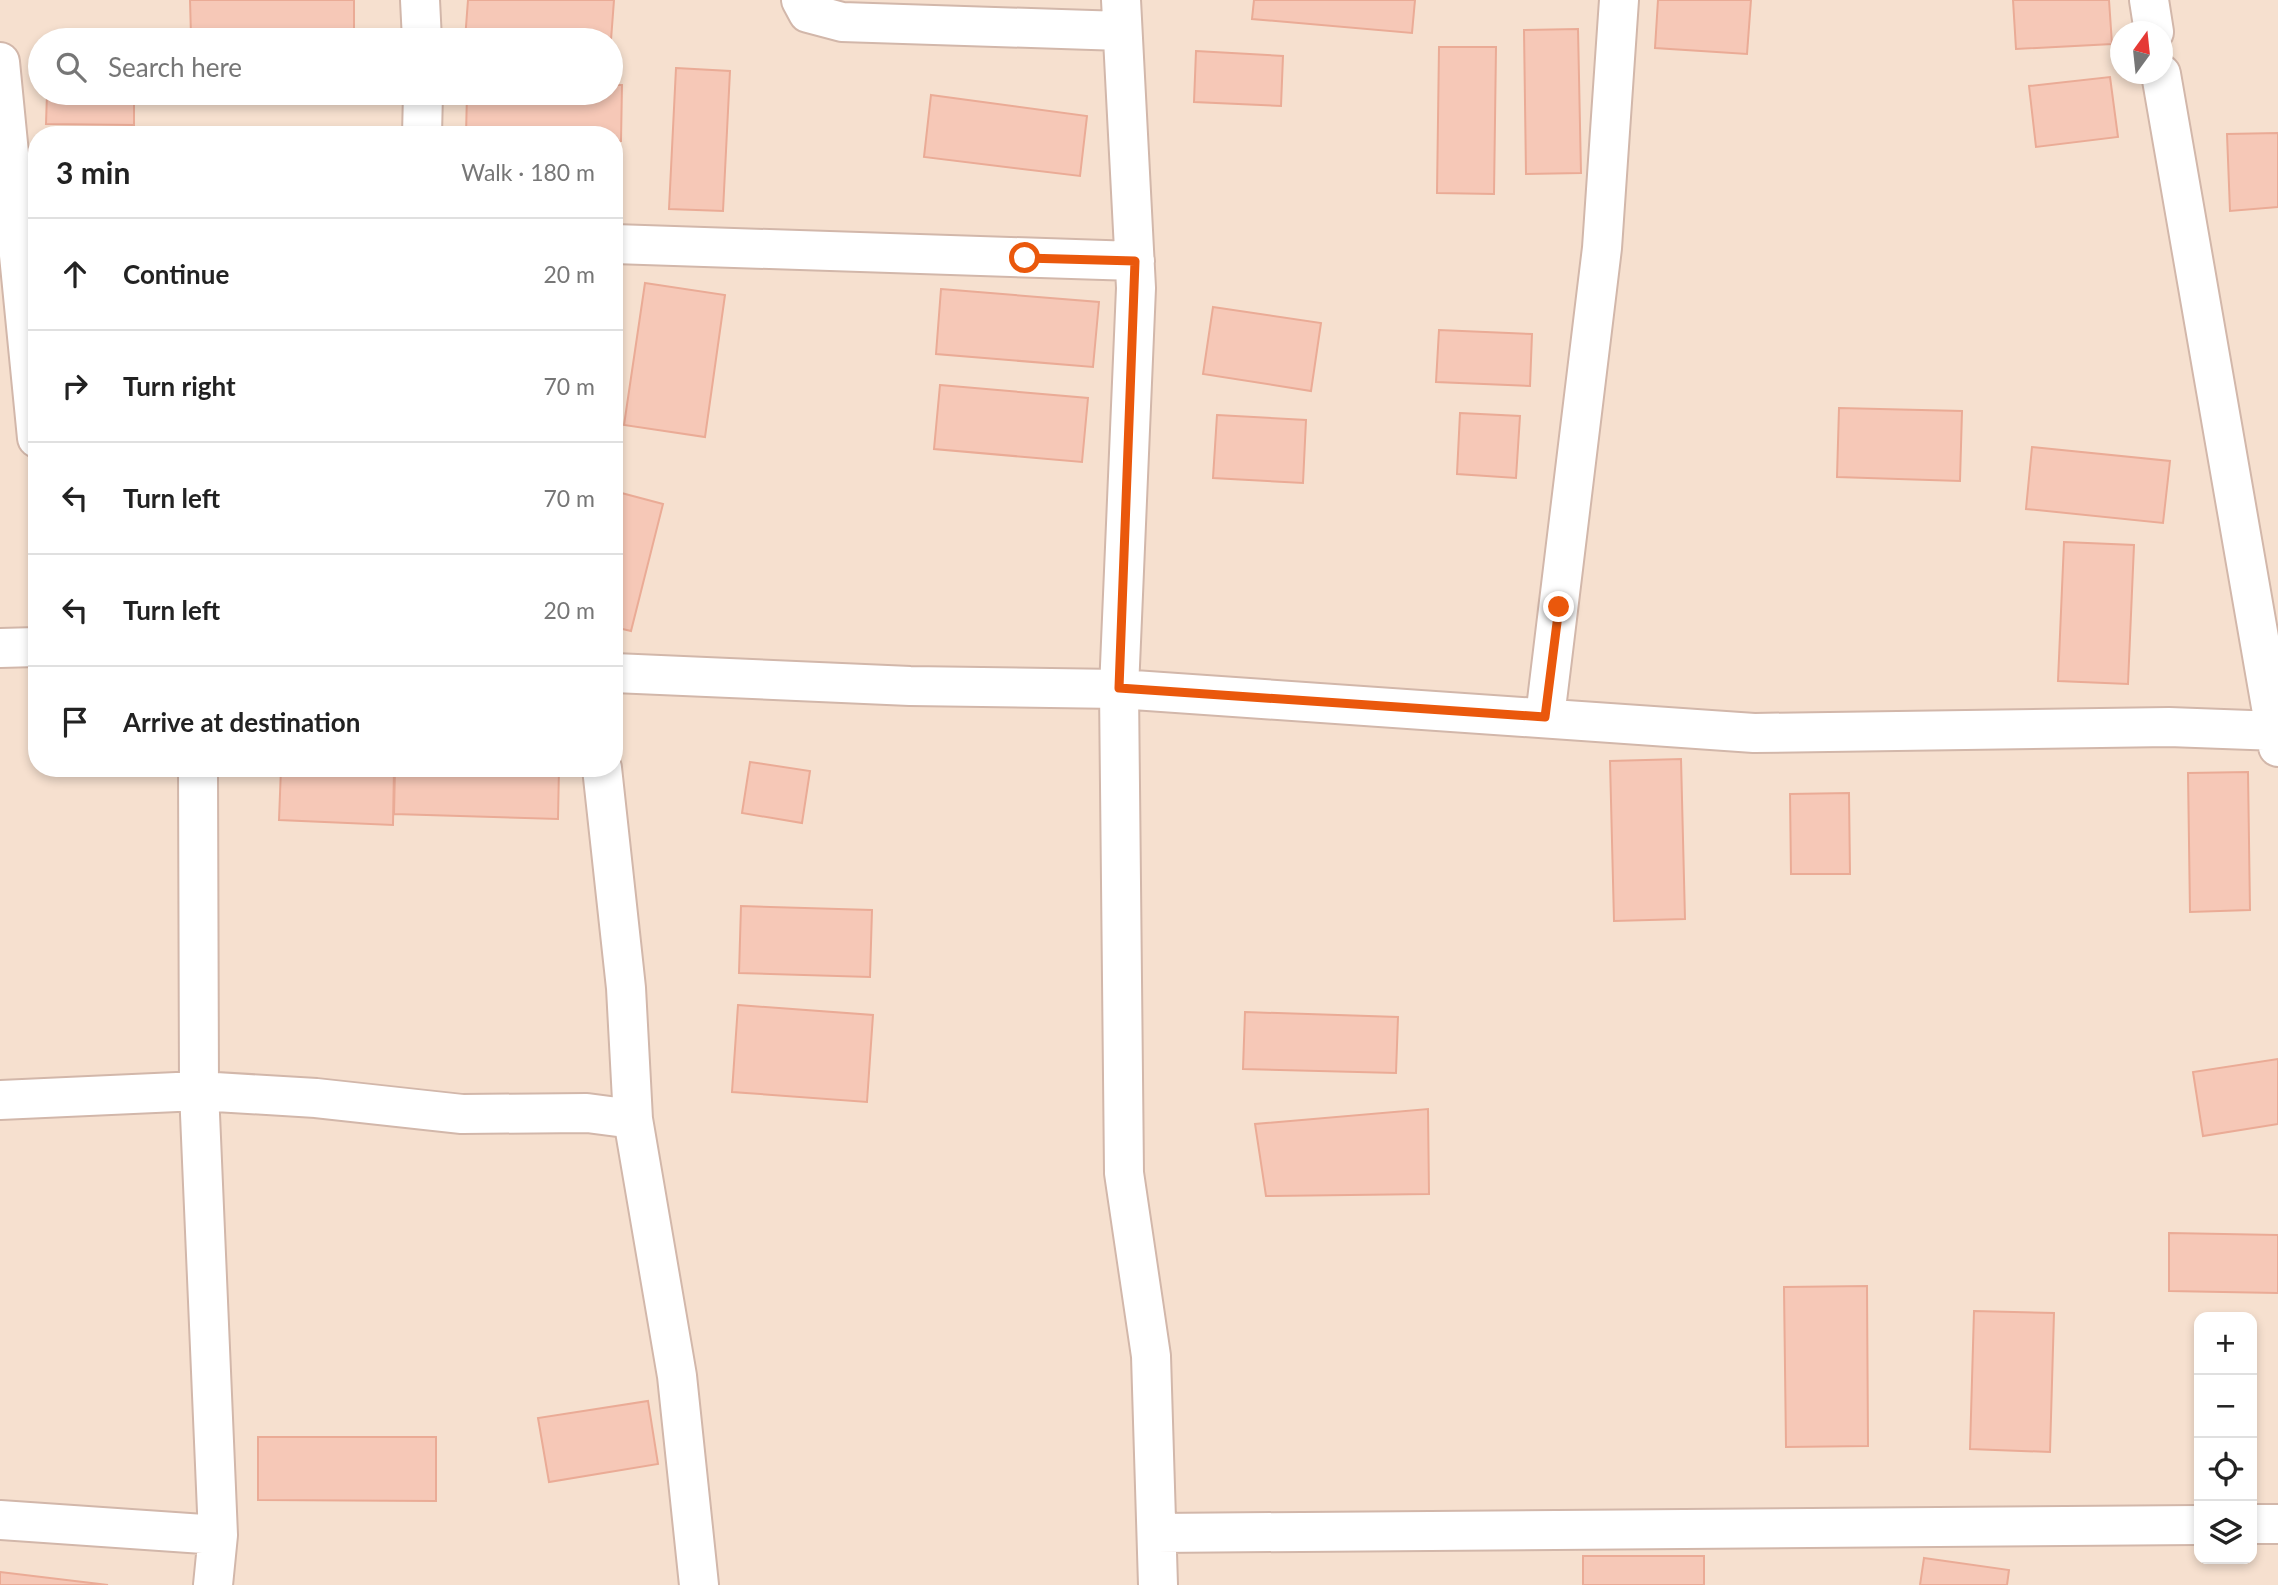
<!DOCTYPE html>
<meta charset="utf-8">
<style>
body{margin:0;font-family:Lato,sans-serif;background:#f6f6f6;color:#222}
.controls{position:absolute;right:21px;bottom:21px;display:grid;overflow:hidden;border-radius:14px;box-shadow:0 4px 10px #0003}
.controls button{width:63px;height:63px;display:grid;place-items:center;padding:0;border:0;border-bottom:2px solid #e0e0e0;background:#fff;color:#222;font:35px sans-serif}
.compass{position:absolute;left:2110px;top:21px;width:63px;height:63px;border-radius:50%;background:#fff;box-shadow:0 4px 10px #0003;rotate:15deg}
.stop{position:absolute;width:21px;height:21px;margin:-16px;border:5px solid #ea580c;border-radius:50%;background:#fff}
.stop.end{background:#ea580c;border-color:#fff;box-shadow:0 2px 7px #0008}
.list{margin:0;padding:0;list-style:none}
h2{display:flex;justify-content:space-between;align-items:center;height:91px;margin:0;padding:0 28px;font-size:30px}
h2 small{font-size:23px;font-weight:400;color:#767676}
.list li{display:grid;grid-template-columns:46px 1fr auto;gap:21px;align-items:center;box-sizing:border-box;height:112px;padding:0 28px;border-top:2px solid #e0e0e0}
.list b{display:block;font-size:26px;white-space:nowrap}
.list em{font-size:23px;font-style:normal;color:#767676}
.icon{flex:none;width:38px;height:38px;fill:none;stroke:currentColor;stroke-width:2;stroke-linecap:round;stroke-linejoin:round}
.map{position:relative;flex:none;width:2278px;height:1585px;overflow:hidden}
.search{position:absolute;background:#fff;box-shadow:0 4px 10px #0003;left:28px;top:28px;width:595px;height:77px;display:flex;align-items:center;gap:18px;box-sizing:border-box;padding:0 24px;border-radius:38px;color:#767676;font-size:26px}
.panel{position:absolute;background:#fff;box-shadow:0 4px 10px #0003;left:28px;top:126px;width:595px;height:651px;border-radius:28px}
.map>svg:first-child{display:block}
.residential{fill:#f6e0cf;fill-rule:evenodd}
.building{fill:#f6c8b7;stroke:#eaab96;stroke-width:2}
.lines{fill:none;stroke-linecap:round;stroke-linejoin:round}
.minor-casing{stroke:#d2b7aa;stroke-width:42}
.minor{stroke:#fff;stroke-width:38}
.route{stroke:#ea580c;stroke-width:9}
</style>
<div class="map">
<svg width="2278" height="1585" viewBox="0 0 2278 1585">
<rect width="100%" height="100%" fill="#feefe2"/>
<path class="residential" d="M0 0H2278V1585H0ZM2120 32H2162V74H2120ZM40 40H611V93H40ZM37 135H614V768H37ZM2199 1317H2252V1559H2199Z"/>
<path class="building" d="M190 0H354V34L191 36Z
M468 0H614L611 40H465Z
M1254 0H1415L1412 33 1252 19Z
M1658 0H1751L1747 54 1655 48Z
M2013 0H2109L2112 44 2016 49Z
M1578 29 1581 173 1526 174 1524 30Z
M1439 47H1496L1494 194 1437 193Z
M1196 51 1283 56 1281 106 1194 102Z
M676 68 730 71 723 211 669 209Z
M2110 77 2118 137 2036 147 2029 86Z
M611 85H622L621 141H614V135H466L467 93H611Z
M47 93H134V125L46 124Z
M931 95 1087 116 1080 176 924 157Z
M2278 133V207L2230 211 2227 134Z
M645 283 725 295 705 437 624 425Z
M941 289 1099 302 1093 367 936 354Z
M1213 307 1321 323 1311 391 1203 374Z
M1439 330 1532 334 1530 386 1436 382Z
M940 385 1088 398 1082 462 934 449Z
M1839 408 1962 411 1960 481 1837 477Z
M1460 413 1520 416 1516 478 1457 474Z
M1217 415 1306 420 1303 483 1213 478Z
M2032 447 2170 461 2163 523 2026 509Z
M614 491 663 504 631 631 614 627Z
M2064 542 2134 545 2128 684 2058 681Z
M1681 759 1685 919 1614 921 1610 761Z
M750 762 810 771 802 823 742 813Z
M281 768H394L393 825 279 820Z
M395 768H559L558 819 394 814Z
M2248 772 2250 910 2190 912 2188 773Z
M1849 793 1850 874H1791L1790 794Z
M741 906 872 910 870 977 739 973Z
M738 1005 873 1015 867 1102 732 1092Z
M1245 1012 1398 1017 1396 1073 1243 1069Z
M2278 1059V1124L2203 1136 2193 1072Z
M1428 1109 1429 1194 1266 1196 1255 1124Z
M2169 1233 2278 1235V1293L2169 1291Z
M1867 1286 1868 1446 1786 1447 1784 1287Z
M1974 1311 2054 1313 2050 1452 1970 1449Z
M648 1401 658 1464 549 1482 538 1418Z
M258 1437H436V1501L258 1500Z
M1583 1556H1704V1585H1583Z
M1924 1558 2009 1570 2007 1585H1920Z
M0 1572 108 1585H0Z"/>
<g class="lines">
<defs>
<path id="minor" d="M420 0 422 40
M801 0 808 13 842 22 1122 31
M1121 0 1136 288 1119 689 1124 1173 1151 1356 1158 1585
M2149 0 2154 32
M0 62 37 438
M2161 74 2278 747
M422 135 423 93
M614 244 1135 261
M0 648 37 647
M614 673 910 686 1119 689 1754 733 2169 727 2278 731
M1545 717 1602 248 1619 0
M198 768 199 1091 218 1535 213 1585
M602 768 626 988 633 1119 677 1376 699 1585
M0 1100 199 1091 316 1098 462 1114 587 1113 633 1119
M0 1520 218 1535
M2252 1524H2278
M1157 1533 2199 1525"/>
</defs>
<use href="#minor" class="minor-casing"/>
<use href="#minor" class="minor"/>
</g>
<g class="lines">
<path class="route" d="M1025 258 1135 261 1119 688 1545 717 1559 607"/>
</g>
</svg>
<div class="controls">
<button>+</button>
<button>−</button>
<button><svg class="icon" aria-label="locate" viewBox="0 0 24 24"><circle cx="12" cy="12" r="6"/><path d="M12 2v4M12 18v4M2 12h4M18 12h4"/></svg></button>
<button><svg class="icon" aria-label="layers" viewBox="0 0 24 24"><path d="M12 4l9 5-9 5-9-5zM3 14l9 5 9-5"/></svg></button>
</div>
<svg class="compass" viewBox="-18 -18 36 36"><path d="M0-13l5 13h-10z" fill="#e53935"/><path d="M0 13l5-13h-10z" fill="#767676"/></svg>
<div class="stop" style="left:1025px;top:258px"></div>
<div class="stop end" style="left:1559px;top:607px"></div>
<div class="search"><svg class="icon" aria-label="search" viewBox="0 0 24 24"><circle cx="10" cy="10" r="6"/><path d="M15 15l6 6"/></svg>Search here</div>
<section class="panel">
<h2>3 min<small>Walk · 180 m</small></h2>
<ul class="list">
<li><svg class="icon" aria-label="ahead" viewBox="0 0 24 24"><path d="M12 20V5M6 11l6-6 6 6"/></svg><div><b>Continue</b></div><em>20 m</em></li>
<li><svg class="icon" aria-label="right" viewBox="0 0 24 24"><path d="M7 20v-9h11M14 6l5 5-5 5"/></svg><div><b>Turn right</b></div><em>70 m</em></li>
<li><svg class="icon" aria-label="left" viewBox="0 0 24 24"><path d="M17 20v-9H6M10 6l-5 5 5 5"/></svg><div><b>Turn left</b></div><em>70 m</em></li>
<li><svg class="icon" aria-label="left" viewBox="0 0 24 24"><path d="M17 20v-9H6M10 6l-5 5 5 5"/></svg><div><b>Turn left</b></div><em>20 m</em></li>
<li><svg class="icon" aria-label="arrive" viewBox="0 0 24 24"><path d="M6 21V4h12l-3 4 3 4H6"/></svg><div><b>Arrive at destination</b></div></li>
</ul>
</section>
</div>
